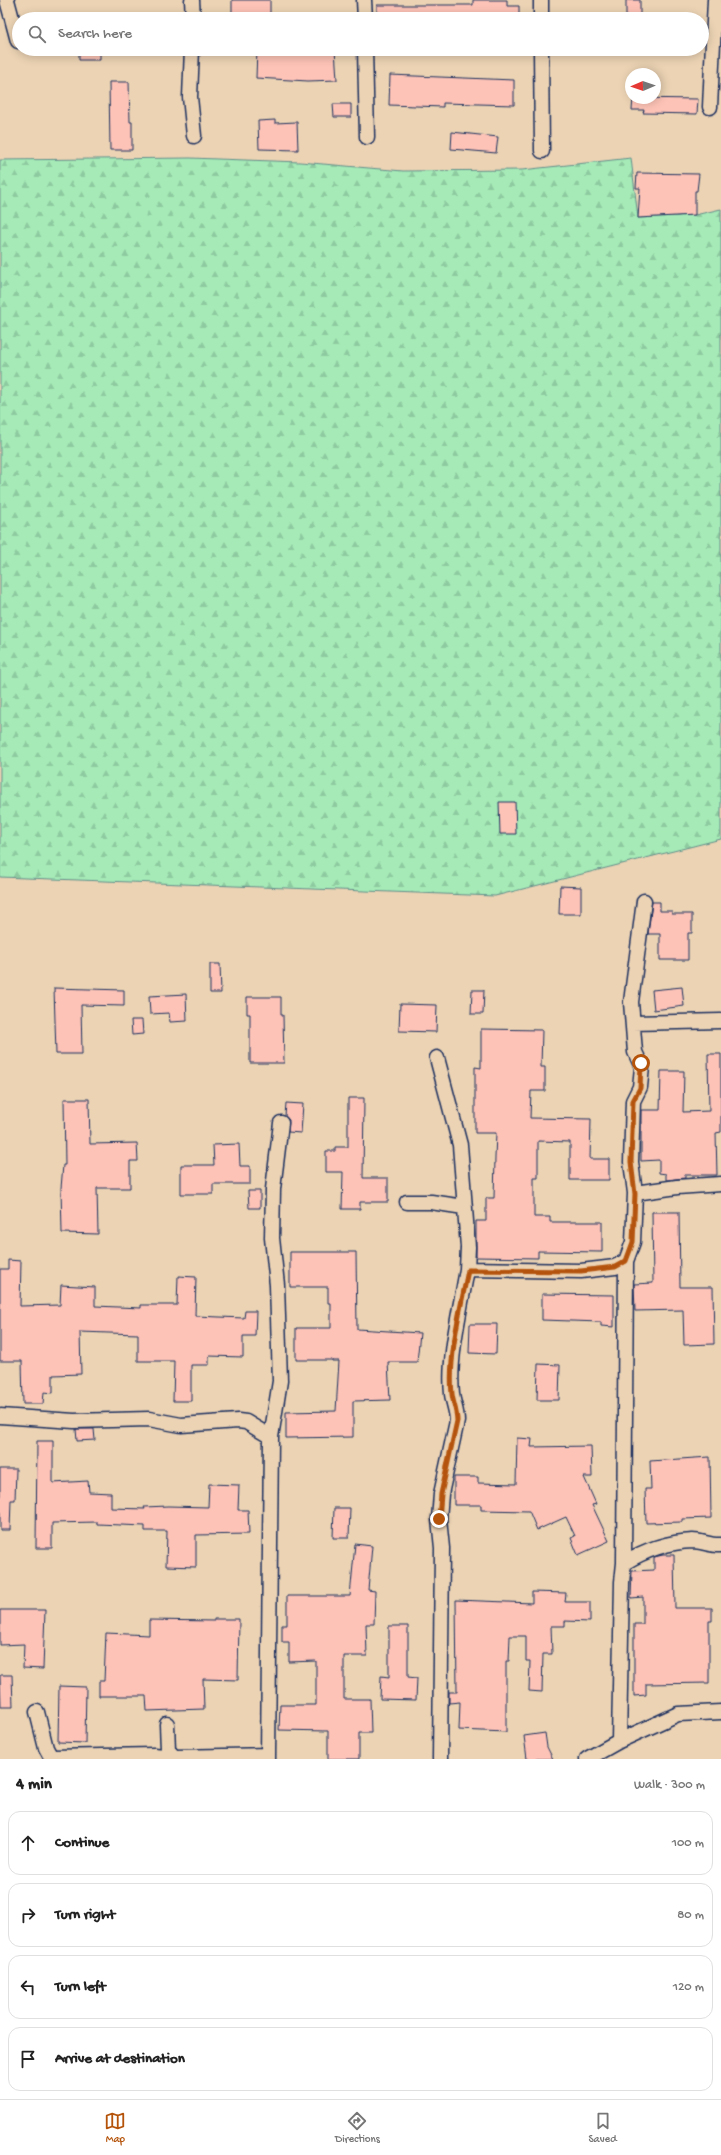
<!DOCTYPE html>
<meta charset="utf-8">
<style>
body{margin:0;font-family:"Gochi Hand",sans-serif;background:#f6f6f6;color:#222}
.compass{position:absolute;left:625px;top:68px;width:36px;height:36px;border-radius:50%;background:#fff;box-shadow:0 2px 10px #0003;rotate:268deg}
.stop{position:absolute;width:12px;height:12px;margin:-9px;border:3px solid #b45309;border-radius:50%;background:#fff}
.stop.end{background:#b45309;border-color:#fff;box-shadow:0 1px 4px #0008}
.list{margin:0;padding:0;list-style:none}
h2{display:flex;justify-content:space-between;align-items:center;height:52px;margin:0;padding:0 16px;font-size:17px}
h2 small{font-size:13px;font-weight:400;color:#767676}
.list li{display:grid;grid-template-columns:26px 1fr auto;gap:12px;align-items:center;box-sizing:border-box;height:64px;margin:0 8px 8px;padding:0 8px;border:1px solid #e0e0e0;border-radius:12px}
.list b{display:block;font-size:15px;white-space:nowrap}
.list em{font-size:13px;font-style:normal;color:#767676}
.icon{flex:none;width:22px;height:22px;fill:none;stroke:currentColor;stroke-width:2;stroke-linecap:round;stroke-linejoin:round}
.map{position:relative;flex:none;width:721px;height:1759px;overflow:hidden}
.search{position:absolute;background:#fff;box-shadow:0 2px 10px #0003;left:12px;right:12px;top:12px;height:44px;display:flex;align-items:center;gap:10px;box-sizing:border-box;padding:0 14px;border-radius:22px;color:#767676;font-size:15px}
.sheet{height:340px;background:#fff}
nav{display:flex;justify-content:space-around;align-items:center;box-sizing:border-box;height:56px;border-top:1px solid #e0e0e0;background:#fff;font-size:11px;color:#767676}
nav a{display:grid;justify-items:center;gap:2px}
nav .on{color:#b45309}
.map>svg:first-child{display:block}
.forest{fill:url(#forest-firs);stroke:#608d8a}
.building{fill:#fdc3b6;stroke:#1b2f5e}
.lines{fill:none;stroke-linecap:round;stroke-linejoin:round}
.minor-casing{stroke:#1b2f5e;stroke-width:17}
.minor{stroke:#ecd3b4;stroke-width:14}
.route{stroke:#b45309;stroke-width:5}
</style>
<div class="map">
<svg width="721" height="1759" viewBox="0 0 721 1759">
<defs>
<pattern id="forest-firs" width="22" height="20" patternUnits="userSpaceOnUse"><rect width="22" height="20" fill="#a6ebb7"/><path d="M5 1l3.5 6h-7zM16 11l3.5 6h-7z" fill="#8ecaa0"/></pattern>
</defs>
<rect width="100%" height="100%" fill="#ecd3b4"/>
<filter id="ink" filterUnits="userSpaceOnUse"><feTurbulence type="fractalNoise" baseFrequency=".025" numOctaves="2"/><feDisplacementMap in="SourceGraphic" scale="8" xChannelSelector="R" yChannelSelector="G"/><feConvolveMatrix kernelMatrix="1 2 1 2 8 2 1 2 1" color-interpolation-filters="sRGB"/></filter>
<g filter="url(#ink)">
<path class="forest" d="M190 158 300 162 403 171 522 170 631 158 638 218 695 215 721 209V839L495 896 0 877V160Z"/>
<path class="building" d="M232 0H270V19H232Z
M473 0H507V6H519V19H377V5H473Z
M626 0H640V19H626Z
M79 49H100V60H79Z
M257 49H335L337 80 308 81 256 78Z
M390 75 514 80V105L443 103V107L389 105Z
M109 82H129L130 122H132V150H110Z
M633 98 698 99 697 114 643 113 644 110H632Z
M333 104H351V117H334Z
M275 120V123L297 122 298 150 259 149 258 121Z
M452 132 498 137 496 153 451 149Z
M637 173 699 174 697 191H695V215L638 218 640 188H636Z
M499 802H515L516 834H500Z
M560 886 581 887V914H559Z
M652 902H660V911H672V914H692V933H688V960H660V934H648Z
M210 964H220L221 993H210Z
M682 987 684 1006 654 1010 652 990Z
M54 988 124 990V1006L81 1005 82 1054H56Z
M472 990H484L483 1014H471Z
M186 994 187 1021 170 1022 169 1013 150 1014 149 996Z
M247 997H281V1015H283L284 1063H250V1014H247Z
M400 1004 437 1005 436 1032 399 1031Z
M131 1020H142L143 1034 132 1035Z
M481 1029 542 1030 541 1067H545V1091H531L530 1118 591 1119 590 1159H609V1180H570V1142L538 1141V1178H534V1217H550V1222H602V1252L538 1251V1258L476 1257V1221H486V1198H494L495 1158 496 1133H475V1067L481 1068Z
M708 1054H721V1132L716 1133 717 1175H685V1178L666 1180V1174L659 1173V1160L641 1161V1110H660L661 1071H684L683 1112 709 1111Z
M348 1098H364L363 1178H388V1202H360V1209H342L343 1172H326V1151H335V1147H348Z
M64 1099H89L90 1144 137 1143 138 1161H130V1188H97L98 1234 62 1233 61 1188 63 1165H65Z
M286 1103 303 1104 301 1133 288 1132 289 1120 285 1116Z
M239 1144 240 1166H250V1184H213V1194H181V1165H214L213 1145Z
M248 1191H260V1208H249Z
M652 1212H679L680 1287H713L714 1344 684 1345 683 1310 635 1311 634 1284 653 1283Z
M290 1252H356L357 1329 420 1333 417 1362H388L390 1400 353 1401V1437L286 1438V1412L336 1411 339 1361H332V1360H296V1328H331V1303H328V1287H290Z
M8 1260 21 1261 20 1306 60 1305 61 1285 95 1287V1306L141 1308V1305H177L178 1276 196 1277 195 1316 244 1318 245 1311H256L255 1336H243V1357L209 1356V1365H191V1401H173L174 1361H138V1334L80 1332 81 1374 53 1375V1393L44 1392 43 1404H23L22 1361H0V1269H8Z
M542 1294 614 1295V1327L601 1326V1322L542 1320Z
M470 1324H497L496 1354 469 1353Z
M538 1364 560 1365 559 1400H537Z
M76 1429H94L95 1440 77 1441Z
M517 1438 532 1439 531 1447 591 1446 592 1477H584L596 1504 592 1505 609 1541 578 1555 571 1538 575 1536 566 1517 537 1530 529 1511 481 1510V1505H454V1477H478V1483L516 1484Z
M37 1441H53V1483L88 1481 89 1492 111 1493V1508L145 1509 144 1507 168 1506 208 1507 209 1484 239 1485 238 1510H248L249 1534 196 1535V1567L166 1566 167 1531H145V1526L97 1524V1522L52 1523V1548H36Z
M710 1457 711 1518 682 1519V1522L646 1523 645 1489H651L650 1461Z
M0 1469H16L15 1500H11L10 1530H0Z
M334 1508H350L349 1538H333Z
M355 1544 372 1546 368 1590 375 1591 374 1624H366L367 1656H344V1699H370L371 1733H359V1759H328V1731L279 1730 280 1705H316V1661L289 1662V1642H282V1625H287V1596H350Z
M663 1555H674L675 1608H712V1621H709V1683L646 1684V1695L634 1696V1624H643V1597L631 1598 632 1571 654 1570V1557Z
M532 1592 566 1593 565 1602H590V1622L565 1621V1626H551L552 1654H543L542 1692 529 1691 530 1661H526V1636H510L509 1661H506V1732L459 1730 460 1702 449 1703V1692H457L456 1600 532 1603Z
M0 1610H45L43 1669 23 1668 24 1644 0 1645Z
M214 1619H239L238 1680 203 1679 204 1709 147 1711 146 1696H99V1681H104L106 1633 149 1635V1620L214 1621Z
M389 1626H408V1677L417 1678 416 1700 380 1699 381 1676 389 1677Z
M0 1675H12L13 1707H1Z
M59 1686 86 1687 85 1743 58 1742Z
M545 1733 547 1747 553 1759H527L524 1736Z"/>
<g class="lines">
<defs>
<path id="minor" d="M7 0 18 41
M192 0 193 19
M364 0 365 19
M541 0V19
M192 49 190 97 194 136
M365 49 367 137
M541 49 542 151
M710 107 715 0
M633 1023 721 1021
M437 1058 460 1145 468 1247 467 1269
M635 1193 677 1187 721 1184
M407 1202H431L464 1207
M0 1416 74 1421 149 1419 181 1425 238 1421 246 1422 271 1437
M624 1563C645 1550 668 1542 693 1541 702 1541 711 1546 721 1545
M37 1712 46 1748 52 1759
M167 1724 168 1750 174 1757 268 1755
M619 1741 622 1582 624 1563 626 1261 633 1242 635 1193 631 1162 633 1101 640 1087 642 1067 635 1052 631 1002 644 901
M52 1757 154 1755 174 1757
M268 1759 271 1437 280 1381 277 1285 272 1238 273 1189 281 1123
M440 1759 442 1548 439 1519 441 1494 457 1421C457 1411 453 1403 452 1394 448 1356 461 1307 467 1269L581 1271 615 1267 626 1261
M587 1759 619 1741 678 1714 721 1712"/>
</defs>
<use href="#minor" class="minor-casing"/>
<use href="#minor" class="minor"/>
</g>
</g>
<g class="lines" filter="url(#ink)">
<path class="route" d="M439 1519 441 1494 457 1421C457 1411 453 1403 452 1394 448 1356 461 1307 468 1270L581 1271 615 1267 626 1261 633 1242 635 1194 631 1162 633 1101 640 1088 641 1063"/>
</g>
</svg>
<svg class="compass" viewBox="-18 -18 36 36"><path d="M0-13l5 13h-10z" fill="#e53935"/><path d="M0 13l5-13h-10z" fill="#767676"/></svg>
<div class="stop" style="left:641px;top:1063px"></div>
<div class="stop end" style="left:439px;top:1519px"></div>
<div class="search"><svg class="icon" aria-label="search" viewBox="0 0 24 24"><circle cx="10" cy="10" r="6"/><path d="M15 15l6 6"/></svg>Search here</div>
</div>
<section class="sheet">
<h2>4 min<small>Walk · 300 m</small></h2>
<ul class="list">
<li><svg class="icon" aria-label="ahead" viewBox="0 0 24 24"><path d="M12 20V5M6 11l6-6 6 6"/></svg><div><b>Continue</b></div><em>100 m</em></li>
<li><svg class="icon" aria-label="right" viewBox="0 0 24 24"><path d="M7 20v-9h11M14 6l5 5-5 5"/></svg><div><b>Turn right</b></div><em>80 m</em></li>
<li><svg class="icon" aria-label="left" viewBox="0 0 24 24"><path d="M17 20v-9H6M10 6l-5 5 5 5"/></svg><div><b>Turn left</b></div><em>120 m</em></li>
<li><svg class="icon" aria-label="arrive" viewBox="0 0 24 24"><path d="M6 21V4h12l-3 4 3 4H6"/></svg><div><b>Arrive at destination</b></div></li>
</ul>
</section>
<nav>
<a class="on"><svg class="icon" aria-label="map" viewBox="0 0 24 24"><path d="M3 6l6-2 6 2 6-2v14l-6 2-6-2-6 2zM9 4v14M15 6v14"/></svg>Map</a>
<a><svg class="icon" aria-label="directions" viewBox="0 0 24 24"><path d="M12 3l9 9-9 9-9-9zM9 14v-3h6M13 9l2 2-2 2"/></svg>Directions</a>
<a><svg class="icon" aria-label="saved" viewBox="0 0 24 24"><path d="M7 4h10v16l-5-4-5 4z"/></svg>Saved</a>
</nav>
